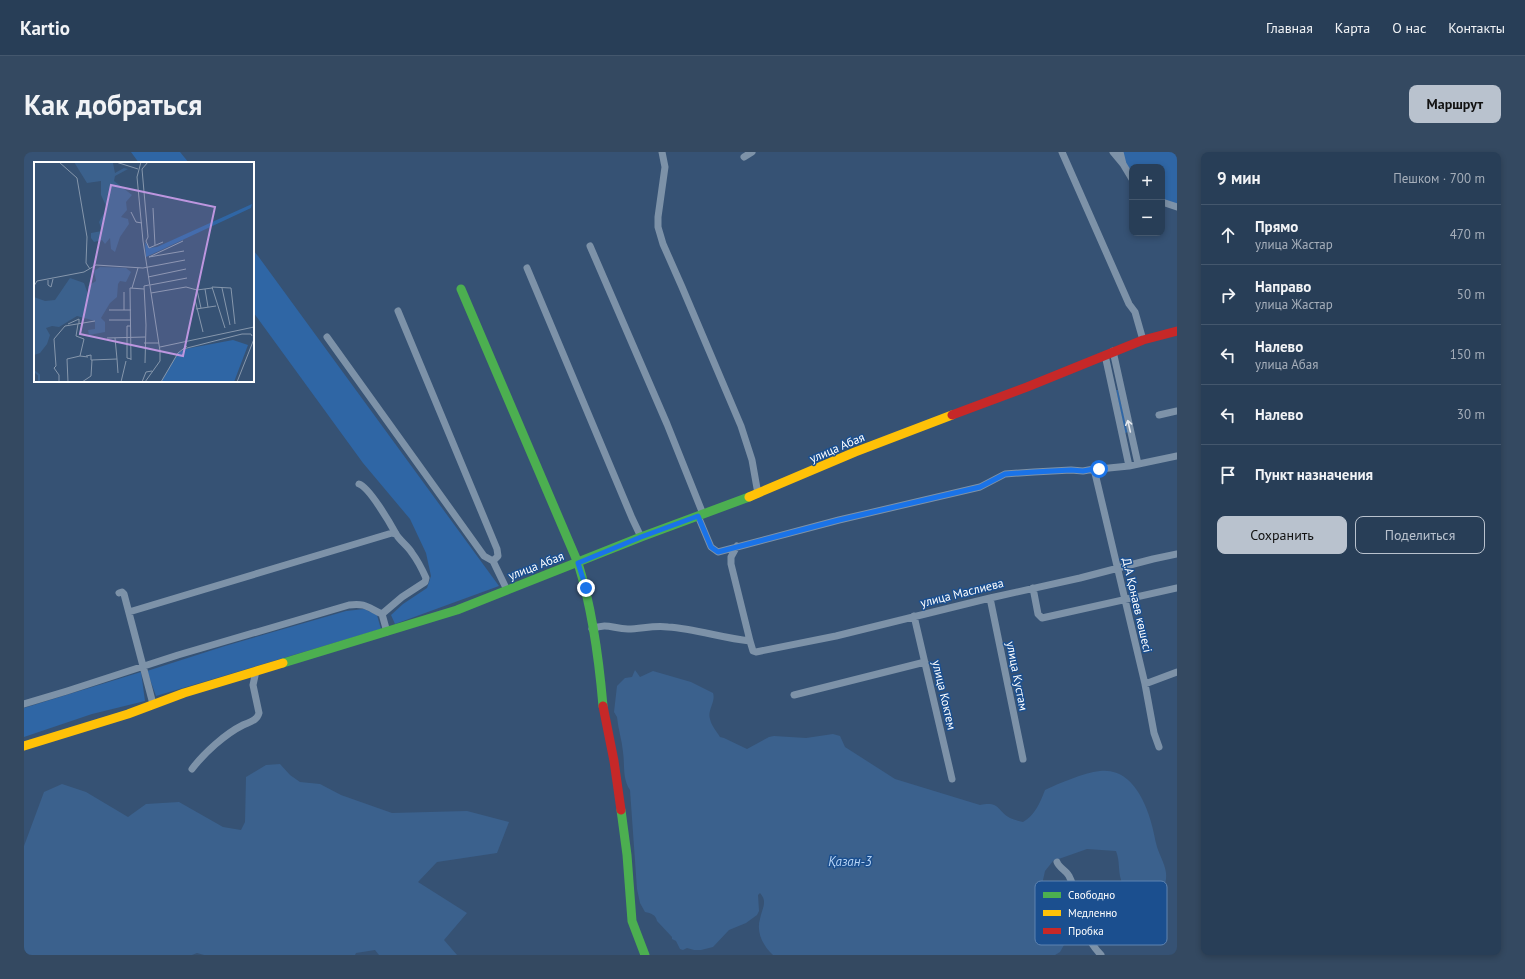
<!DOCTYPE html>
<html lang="ru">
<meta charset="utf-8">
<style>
body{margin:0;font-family:"PT Sans",sans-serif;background:#344961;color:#f1f3f6}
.controls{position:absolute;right:12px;top:12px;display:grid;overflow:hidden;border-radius:8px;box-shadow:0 2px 6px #0003}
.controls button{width:36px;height:36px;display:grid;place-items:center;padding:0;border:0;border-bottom:1px solid #44576d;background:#283e57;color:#f1f3f6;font:20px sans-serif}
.stop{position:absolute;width:12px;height:12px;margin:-9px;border:3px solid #1a73e8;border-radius:50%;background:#fff}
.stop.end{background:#1a73e8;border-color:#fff;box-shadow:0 1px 4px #0008}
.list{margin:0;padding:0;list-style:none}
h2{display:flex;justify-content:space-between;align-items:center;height:52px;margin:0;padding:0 16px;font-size:17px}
h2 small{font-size:13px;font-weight:400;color:#a5aeba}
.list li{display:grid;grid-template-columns:26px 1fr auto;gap:12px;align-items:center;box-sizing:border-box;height:60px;padding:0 16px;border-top:1px solid #44576d}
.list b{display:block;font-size:15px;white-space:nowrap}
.list p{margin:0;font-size:13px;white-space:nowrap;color:#a5aeba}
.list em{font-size:13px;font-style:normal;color:#a5aeba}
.actions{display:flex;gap:8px;padding:12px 16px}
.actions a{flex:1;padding:9px 0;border:1px solid #b9c2ce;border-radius:8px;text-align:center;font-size:14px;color:#b9c2ce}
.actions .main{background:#b9c2ce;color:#111}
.icon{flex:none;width:22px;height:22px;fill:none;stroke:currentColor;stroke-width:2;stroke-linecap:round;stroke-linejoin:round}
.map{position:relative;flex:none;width:1153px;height:803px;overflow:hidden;border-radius:8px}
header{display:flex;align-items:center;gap:24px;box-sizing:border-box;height:56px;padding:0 20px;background:#283e57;border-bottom:1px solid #44576d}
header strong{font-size:19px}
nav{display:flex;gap:22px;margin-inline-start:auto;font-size:14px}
.intro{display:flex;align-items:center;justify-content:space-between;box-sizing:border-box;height:96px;padding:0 24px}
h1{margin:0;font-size:28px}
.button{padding:10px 18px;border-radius:8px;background:#b9c2ce;color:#111;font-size:14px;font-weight:700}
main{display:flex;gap:24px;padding:0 24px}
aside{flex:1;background:#283e57;border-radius:8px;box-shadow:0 2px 6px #0003}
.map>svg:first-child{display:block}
.green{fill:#2f66a5}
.water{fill:#3b618d}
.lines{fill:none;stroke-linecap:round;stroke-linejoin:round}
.street{stroke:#7d92a8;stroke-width:7}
.fast{stroke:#4caf50;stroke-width:9}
.slow{stroke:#ffc107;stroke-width:9}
.jam{stroke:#c62828;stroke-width:9}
.oneway{stroke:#e5e9ee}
.route{stroke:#1a73e8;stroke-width:5}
.labels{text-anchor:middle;stroke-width:3;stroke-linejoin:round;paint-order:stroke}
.street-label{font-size:12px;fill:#fff;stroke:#1b4f8f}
.water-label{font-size:13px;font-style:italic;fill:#b5d3f5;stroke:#1b4f8f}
.inset-river{fill:none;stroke:#3b618d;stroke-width:2}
.inset-road{fill:none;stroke:#8697ac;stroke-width:1}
.view{fill:#bd96df;fill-opacity:0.15;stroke:#bd96df;stroke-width:2}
.inset-edge{fill:none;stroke:#fff;stroke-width:2}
.key{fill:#1b4f8f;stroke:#5f84b1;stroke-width:1}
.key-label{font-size:11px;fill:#fff}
</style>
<header>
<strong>Kartio</strong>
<nav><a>Главная</a><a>Карта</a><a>О нас</a><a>Контакты</a></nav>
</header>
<div class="intro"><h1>Как добраться</h1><a class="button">Маршрут</a></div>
<main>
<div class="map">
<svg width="1153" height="803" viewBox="0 0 1153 803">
<rect width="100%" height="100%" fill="#365274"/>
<path class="green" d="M107 0H156L165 11H115Z
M1093 0H1153V56L1138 50V15H1108V26Z
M229 98 234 104 475 434 371 472 367 463 379 452 403 436 407 424 402 401 386 367 339 311 229 160Z
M1092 238H1094L1104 280 1101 281Z
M340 457 353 463 357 477 132 544 123 519 201 494 322 459Z
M117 520 121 549 68 562 0 585V556Z"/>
<path class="water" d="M611 518 616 525 629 519 667 530 689 541C692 550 683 558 686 567 687 573 693 580 696 585L700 586 723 597 745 585 750 584 782 586 809 582 816 584 821 595 871 627 956 653C976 649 973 659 986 666 990 668 995 669 999 670 1011 663 1016 651 1021 638 1036 631 1059 621 1076 619 1113 615 1127 663 1132 691 1134 701 1141 711 1142 721 1143 730 1139 739 1136 748 1126 752 1118 751 1108 747 1105 741 1098 734 1097 728 1094 718 1096 709 1092 699L1063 697 1029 709 1021 719 1019 728V742L1040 784V793L1036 800 1031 803H749C739 794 732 780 736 767 738 756 744 750 736 741L734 743 735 759 733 763 722 771 705 778 689 795 677 798H670L663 796 659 798 656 797 652 789 648 787V785L633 769C632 763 627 761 621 760L616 751 613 737 606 638C598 626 601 613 599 600 598 588 594 577 593 565L590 560 593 534 601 526 608 525Z
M256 612 266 623 276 630 296 632 317 643 368 661 443 659 485 670 473 701 413 710 394 730 443 761 420 788 433 803H355L351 798 332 801 331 803H180L173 801 168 803H0V694L20 640 38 632 62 640 104 665 122 652 155 650 199 675 217 678 221 670 222 625 242 613Z"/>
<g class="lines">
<path class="street" d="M638 0 641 15 634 65V75L639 92 658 135 717 274 728 308 734 342
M1038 0 1105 152 1111 160 1119 188
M1089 0 1099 12
M1096 0 1099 12 1108 27
M720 5 728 0
M1138 50 1153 55
M566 94 643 272 679 362
M503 116 608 366 617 385
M303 185 460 404 469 409 474 404 473 397 374 159
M1089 199 1114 312
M1081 203 1105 314
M1135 263 1153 259
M1070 317 1121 532 1130 581 1135 595
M335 332C345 335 366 371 372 382 376 389 384 394 388 401 394 409 398 417 402 426L401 430 378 445 358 462
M674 364 687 395 694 400 815 368 956 335 981 322 1010 320 1047 318 1059 319 1070 317H1075L1105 314 1153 304
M713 394 707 405V412L726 489 729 499 732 500 812 484 966 446 1056 426 1129 407 1153 402
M469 409 483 438
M1009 436 1014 462 1018 466 1153 436
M95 441 98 440 100 442 129 552
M966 446 999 607
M105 460 368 381 372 382
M890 464 928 627
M568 477C583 470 589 477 604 477 617 477 630 473 644 475 672 477 698 486 726 489
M1121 532 1153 520
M770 543 901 510
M0 552 43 539 154 503 325 453C342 451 343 455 358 462L363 480
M168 617C180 601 201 582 219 573 225 570 233 569 235 561L229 533 232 519
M1033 710C1035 716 1042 718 1045 724 1050 733 1051 743 1053 753 1056 772 1064 789 1077 803"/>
<path class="fast" d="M437 137 554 411C568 456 575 507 579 554
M259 511 433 458 617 385 725 345
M597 658 603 703 608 769 621 803"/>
<path class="slow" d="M725 345 831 300 928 263
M0 594 104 562 160 541 259 511"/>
<path class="jam" d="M928 263 1003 235 1119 188 1153 179
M579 554 590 609 597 658"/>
</g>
<defs><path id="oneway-shaft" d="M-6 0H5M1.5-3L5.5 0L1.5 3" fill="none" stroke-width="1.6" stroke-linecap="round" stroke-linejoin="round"/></defs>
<use class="oneway" href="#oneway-shaft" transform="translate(1105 274) rotate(-103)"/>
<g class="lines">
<path class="route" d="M562 436 554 411 617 385 674 364 687 395 694 400 815 368 956 335 981 322 1010 320 1047 318 1059 319 1070 317H1075"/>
</g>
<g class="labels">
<g class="street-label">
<text transform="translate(813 296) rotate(-23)" y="4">улица Абая</text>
<text transform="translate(512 414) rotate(-21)" y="4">улица Абая</text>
<text transform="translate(938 441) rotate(-14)" y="4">улица Маслиева</text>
<text transform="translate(1113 453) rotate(77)" y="4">Д.А Қонаев көшесі</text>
<text transform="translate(993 524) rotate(79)" y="4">улица Кустам</text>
<text transform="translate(920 543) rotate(77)" y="4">улица Коктем</text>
</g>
<g class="water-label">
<text x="826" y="714">Қазан-3</text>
</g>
</g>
<g transform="translate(10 10)">
<rect width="220" height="220" fill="#365274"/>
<path d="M218 42 217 46 112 95 111 80 115 86 123 85ZM199 178 214 183 200 220H127L144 191 151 187Z" fill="#2f66a5"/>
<path d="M40 0 79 1 81 11 90 6 94 7 81 14 80 19 98 33 92 40 93 48 87 55 94 57 95 62 86 75 81 90 77 87 76 76 71 82 68 78 60 80 57 76V71L68 69 65 60 73 46 67 33V19L53 21ZM66 105 92 106 97 110 92 120 86 119 84 122 83 135 76 141 67 156 71 160V170L55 173 54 168 61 167V159L43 154 25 165 18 164 12 166 16 173 13 182 6 191 0 193V135L11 139 21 138 36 116 50 121 54 132V124L62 119 60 109Z" fill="#3b618d"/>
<path class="inset-river" d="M0 209 5 213V220"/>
<path class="inset-road" d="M25 0 43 16 53 75 52 101 56 107M82 0 104 7M107 0 103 15 109 79 126 189V199L111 220M114 0 108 7 114 75 112 79 115 86 129 80M119 46 121 83M97 50 102 60 108 61M149 79 115 95 150 89M114 115 152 107M14 118V123L17 125 19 117M116 123 153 116M0 124 3 119 50 110 62 103 109 106 151 98M98 126 104 106M188 126 196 163M171 127 174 145M163 128 167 146M90 130V148M117 131 152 125 163 128 178 126M161 138 169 170M162 147 182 144M75 148H97M75 158H97M34 162 45 157V162M44 162 42 174 50 177 46 194M97 164H93V196L97 197M191 166 178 125 197 126 201 162M73 176 111 175M110 181H125M126 185 220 165M149 187 208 172H217L218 174M52 194 57 193V198L83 197 81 176M83 197 84 211M97 198 96 126 110 127M111 201 112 163 110 124 115 123M25 220V213L20 206 22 204 20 177 31 164 61 159M34 220 33 197 46 194 54 195M48 220 57 214 58 198M87 220 92 199M108 220 112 210 118 209M127 220 144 191 153 184M203 220 220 177"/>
<path class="view" d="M77 23 181 45 149 194 46 172Z"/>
<rect width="220" height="220" class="inset-edge"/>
</g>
<rect x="1011" y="729" width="132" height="64" rx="6" class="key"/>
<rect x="1019" y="740" width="18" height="6" fill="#4caf50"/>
<rect x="1019" y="758" width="18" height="6" fill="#ffc107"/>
<rect x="1019" y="776" width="18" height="6" fill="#c62828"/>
<g class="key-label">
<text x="1044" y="747">Свободно</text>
<text x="1044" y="765">Медленно</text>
<text x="1044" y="783">Пробка</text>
</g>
</svg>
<div class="controls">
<button>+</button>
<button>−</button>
</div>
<div class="stop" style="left:1075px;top:317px"></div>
<div class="stop end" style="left:562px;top:436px"></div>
</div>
<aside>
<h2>9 мин<small>Пешком · 700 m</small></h2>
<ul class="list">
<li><svg class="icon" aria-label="ahead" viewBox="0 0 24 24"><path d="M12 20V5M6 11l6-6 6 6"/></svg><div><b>Прямо</b><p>улица Жастар</p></div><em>470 m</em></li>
<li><svg class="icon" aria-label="right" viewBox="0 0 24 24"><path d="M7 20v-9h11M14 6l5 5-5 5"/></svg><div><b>Направо</b><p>улица Жастар</p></div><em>50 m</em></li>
<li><svg class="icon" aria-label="left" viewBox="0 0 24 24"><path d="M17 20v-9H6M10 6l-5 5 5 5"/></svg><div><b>Налево</b><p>улица Абая</p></div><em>150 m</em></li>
<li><svg class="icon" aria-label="left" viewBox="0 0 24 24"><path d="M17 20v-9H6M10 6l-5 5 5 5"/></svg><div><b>Налево</b></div><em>30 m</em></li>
<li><svg class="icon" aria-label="arrive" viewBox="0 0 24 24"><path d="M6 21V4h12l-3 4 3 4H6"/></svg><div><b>Пункт назначения</b></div></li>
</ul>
<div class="actions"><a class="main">Сохранить</a><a>Поделиться</a></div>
</aside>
</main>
